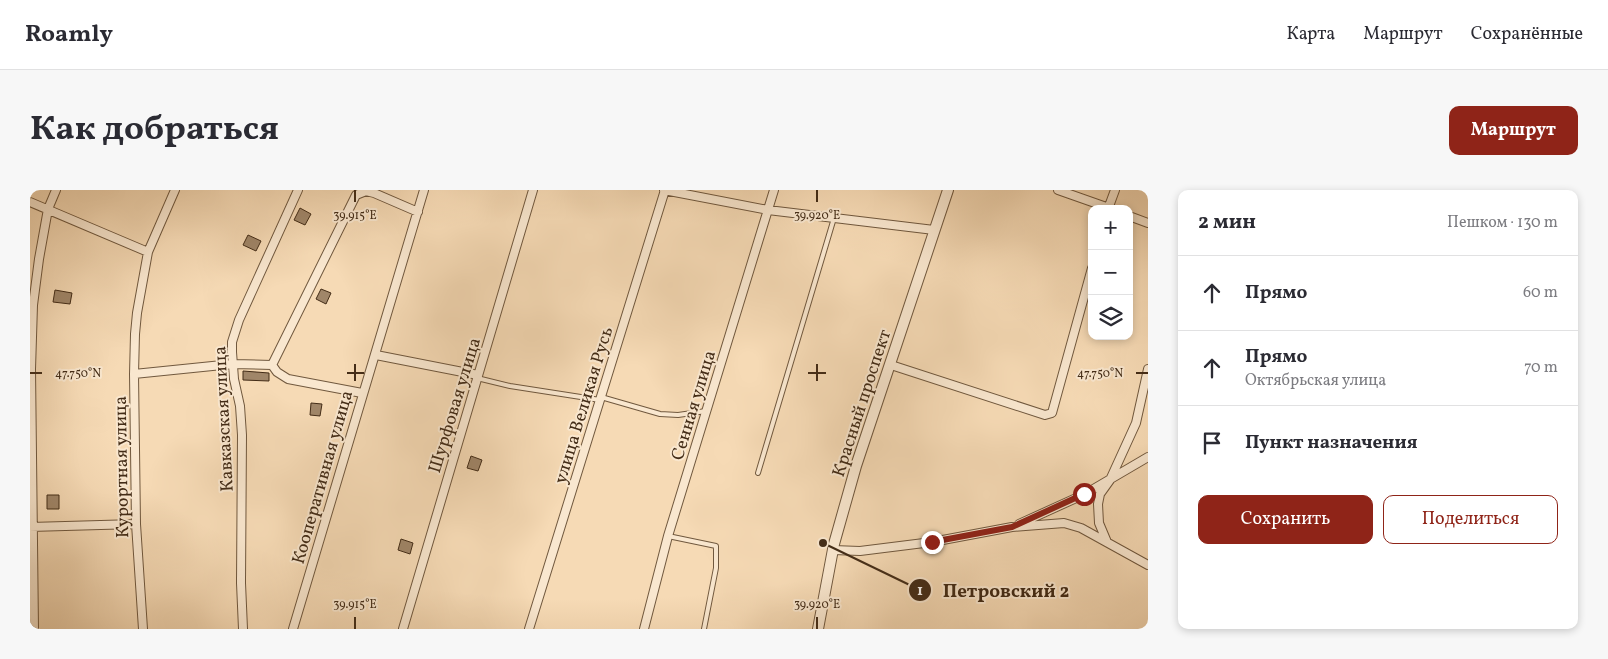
<!DOCTYPE html>
<html lang="ru">
<meta charset="utf-8">
<style>
body{margin:0;font-family:Vollkorn,serif;background:#f7f7f7;color:#2b2b33}
.controls{position:absolute;right:15px;top:15px;display:grid;overflow:hidden;border-radius:10px;box-shadow:0 2px 8px #0003}
.controls button{width:45px;height:45px;display:grid;place-items:center;padding:0;border:0;border-bottom:1px solid #e1e1e2;background:#fff;color:#2b2b33;font:25px sans-serif}
.stop{position:absolute;width:15px;height:15px;margin:-11px;border:4px solid #8f2418;border-radius:50%;background:#fff}
.stop.end{background:#8f2418;border-color:#fff;box-shadow:0 1px 5px #0008}
.list{margin:0;padding:0;list-style:none}
h2{display:flex;justify-content:space-between;align-items:center;height:65px;margin:0;padding:0 20px;font-size:21px}
h2 small{font-size:16px;font-weight:400;color:#7c7c81}
.list li{display:grid;grid-template-columns:32px 1fr auto;gap:15px;align-items:center;box-sizing:border-box;height:75px;padding:0 20px;border-top:1px solid #e1e1e2}
.list b{display:block;font-size:19px;white-space:nowrap}
.list p{margin:0;font-size:16px;white-space:nowrap;color:#7c7c81}
.list em{font-size:16px;font-style:normal;color:#7c7c81}
.actions{display:flex;gap:10px;padding:15px 20px}
.actions a{flex:1;padding:11px 0;border:1px solid #8f2418;border-radius:10px;text-align:center;font-size:18px;color:#8f2418}
.actions .main{background:#8f2418;color:#fff}
.icon{flex:none;width:28px;height:28px;fill:none;stroke:currentColor;stroke-width:2;stroke-linecap:round;stroke-linejoin:round}
.map{position:relative;flex:none;width:1118px;height:439px;overflow:hidden;border-radius:10px}
header{display:flex;align-items:center;gap:30px;box-sizing:border-box;height:70px;padding:0 25px;background:#fff;border-bottom:1px solid #e1e1e2}
header strong{font-size:24px}
nav{display:flex;gap:28px;margin-inline-start:auto;font-size:18px}
.intro{display:flex;align-items:center;justify-content:space-between;box-sizing:border-box;height:120px;padding:0 30px}
h1{margin:0;font-size:35px}
.button{padding:12px 22px;border-radius:10px;background:#8f2418;color:#fff;font-size:18px;font-weight:700}
main{display:flex;gap:30px;padding:0 30px}
aside{flex:1;background:#fff;border-radius:10px;box-shadow:0 2px 8px #0003}
.map>svg:first-child{display:block}
.building{fill:#a08669;stroke:#432c17}
.lines{fill:none;stroke-linecap:round;stroke-linejoin:round}
.service-casing{stroke:#70583e;stroke-width:6}
.minor-casing{stroke:#70583e;stroke-width:10}
.tertiary-casing{stroke:#70583e;stroke-width:12}
.service{stroke:#f9e7cf;stroke-width:4}
.minor{stroke:#f9e7cf;stroke-width:8}
.tertiary{stroke:#f9e7cf;stroke-width:10}
.route{stroke:#8f2418;stroke-width:6}
.ticks{fill:none;stroke:#432c17;stroke-width:2}
.labels{text-anchor:middle;stroke-width:4;stroke-linejoin:round;paint-order:stroke}
.street-label{font-size:18px;fill:#432c17;stroke:#f9e7cf}
.ticks-label{font-size:12px;text-anchor:middle;fill:#432c17;stroke:#f9e7cf;stroke-width:4;stroke-linejoin:round;paint-order:stroke}
.leader{fill:none;stroke:#432c17;stroke-width:2}
.callout-dot{fill:#432c17;stroke:#f9e7cf;stroke-width:2}
.mark-label{font-size:15px;text-anchor:middle;font-weight:bold;fill:#fff}
.callout-label{font-size:19px;text-anchor:middle;font-weight:bold;fill:#432c17;stroke:#f9e7cf;stroke-width:4;stroke-linejoin:round;paint-order:stroke}
</style>
<header>
<strong>Roamly</strong>
<nav><a>Карта</a><a>Маршрут</a><a>Сохранённые</a></nav>
</header>
<div class="intro"><h1>Как добраться</h1><a class="button">Маршрут</a></div>
<main>
<div class="map">
<svg width="1118" height="439" viewBox="0 0 1118 439">
<rect width="100%" height="100%" fill="#f6dab5"/>
<filter id="stains"><feTurbulence type="fractalNoise" baseFrequency=".004" numOctaves="4"/><feColorMatrix values="0 0 0 0 .2 0 0 0 0 .09 0 0 0 0 .02 0 0 0 .5 -.17"/></filter>
<radialGradient id="worn" r=".72"><stop offset=".6" stop-color="#630" stop-opacity="0"/><stop offset="1" stop-color="#630" stop-opacity=".3"/></radialGradient>
<path class="building" d="M270 18 281 24 275 35 264 30Z
M218 45 231 51 226 61 213 55Z
M291 99 301 103 296 114 286 109Z
M25 100 42 103 40 114 23 112Z
M213 181 239 183V191L213 190Z
M281 213 292 214 290 226 280 225Z
M441 266 452 270 448 281 437 278Z
M17 305H29V319H17Z
M371 349 383 353 380 364 368 360Z"/>
<g class="lines">
<defs>
<path id="service" d="M447 188 480 196 570 210
M571 207 630 224 648 225 676 221
M728 283 804 28
M638 346 686 356V378L674 439"/>
<path id="minor" d="M634 0 738 20 904 40
M1028 0 1082 19
M0 12 118 62
M1078 19 1085 0
M1099 26 1118 33
M346 165 448 185
M242 175 326 5 336 1 344 3 388 22
M861 175 1015 225 1022 223 1062 78
M104 184 202 174 242 175 247 182 258 189 332 203
M989 334 1055 304 1118 267
M0 337 106 334
M1077 352 1069 333 1068 314 1070 304 1080 290 1106 233 1118 179
M803 360 830 361 902 352 982 337 1034 333 1051 338 1118 375
M4 439 1 179 3 115 9 69 18 19 26 0
M113 439 106 334 104 184 105 144 107 123 118 62 145 0
M213 439 211 393 212 245 210 216 204 189 202 162V152L209 130 268 0
M263 439 394 0
M373 439 503 0
M499 439 635 0
M614 439 638 346 744 0"/>
<path id="tertiary" d="M788 439 804 354 826 276 918 0"/>
</defs>
<use href="#service" class="service-casing"/>
<use href="#minor" class="minor-casing"/>
<use href="#tertiary" class="tertiary-casing"/>
<use href="#service" class="service"/>
<use href="#minor" class="minor"/>
<use href="#tertiary" class="tertiary"/>
</g>
<g class="lines">
<path class="route" d="M902 352 982 337 1054 304"/>
</g>
<path class="ticks" d="M325 0V12M787 0V12M325 174V191M787 174V191M0 183H12M317 183H334M778 183H796M1106 183H1118M325 427V439M787 427V439"/>
<g class="labels">
<g class="street-label">
<text transform="translate(831 213) rotate(-72)" y="6">Красный проспект</text>
<text transform="translate(424 215) rotate(-73)" y="6">Шурфовая улица</text>
<text transform="translate(553 215) rotate(-73)" y="6">улица Великая Русь</text>
<text transform="translate(663 215) rotate(-73)" y="6">Сенная улица</text>
<text transform="translate(193 229) rotate(-93)" y="6">Кавказская улица</text>
<text transform="translate(91 277) rotate(-91)" y="6">Курортная улица</text>
<text transform="translate(292 287) rotate(-74)" y="6">Кооперативная улица</text>
</g>
</g>
<g class="ticks-label">
<text x="325" y="29">39.915°E</text>
<text x="787" y="29">39.920°E</text>
<text x="48" y="187">47.750°N</text>
<text x="1070" y="187">47.750°N</text>
<text x="325" y="418">39.915°E</text>
<text x="787" y="418">39.920°E</text>
</g>
<path class="leader" d="M793 353L890 400"/>
<g class="callout-dot">
<circle cx="793" cy="353" r="5"/>
<circle cx="890" cy="400" r="12"/>
</g>
<g class="mark-label">
<text x="890" y="405">1</text>
</g>
<g class="callout-label">
<text x="976" y="407">Петровский 2</text>
</g>
<rect width="100%" height="100%" filter="url(#stains)"/>
<rect width="100%" height="100%" fill="url(#worn)"/>
</svg>
<div class="controls">
<button>+</button>
<button>−</button>
<button><svg class="icon" aria-label="layers" viewBox="0 0 24 24"><path d="M12 4l9 5-9 5-9-5zM3 14l9 5 9-5"/></svg></button>
</div>
<div class="stop" style="left:1054px;top:304px"></div>
<div class="stop end" style="left:902px;top:352px"></div>
</div>
<aside>
<h2>2 мин<small>Пешком · 130 m</small></h2>
<ul class="list">
<li><svg class="icon" aria-label="ahead" viewBox="0 0 24 24"><path d="M12 20V5M6 11l6-6 6 6"/></svg><div><b>Прямо</b></div><em>60 m</em></li>
<li><svg class="icon" aria-label="ahead" viewBox="0 0 24 24"><path d="M12 20V5M6 11l6-6 6 6"/></svg><div><b>Прямо</b><p>Октябрьская улица</p></div><em>70 m</em></li>
<li><svg class="icon" aria-label="arrive" viewBox="0 0 24 24"><path d="M6 21V4h12l-3 4 3 4H6"/></svg><div><b>Пункт назначения</b></div></li>
</ul>
<div class="actions"><a class="main">Сохранить</a><a>Поделиться</a></div>
</aside>
</main>
